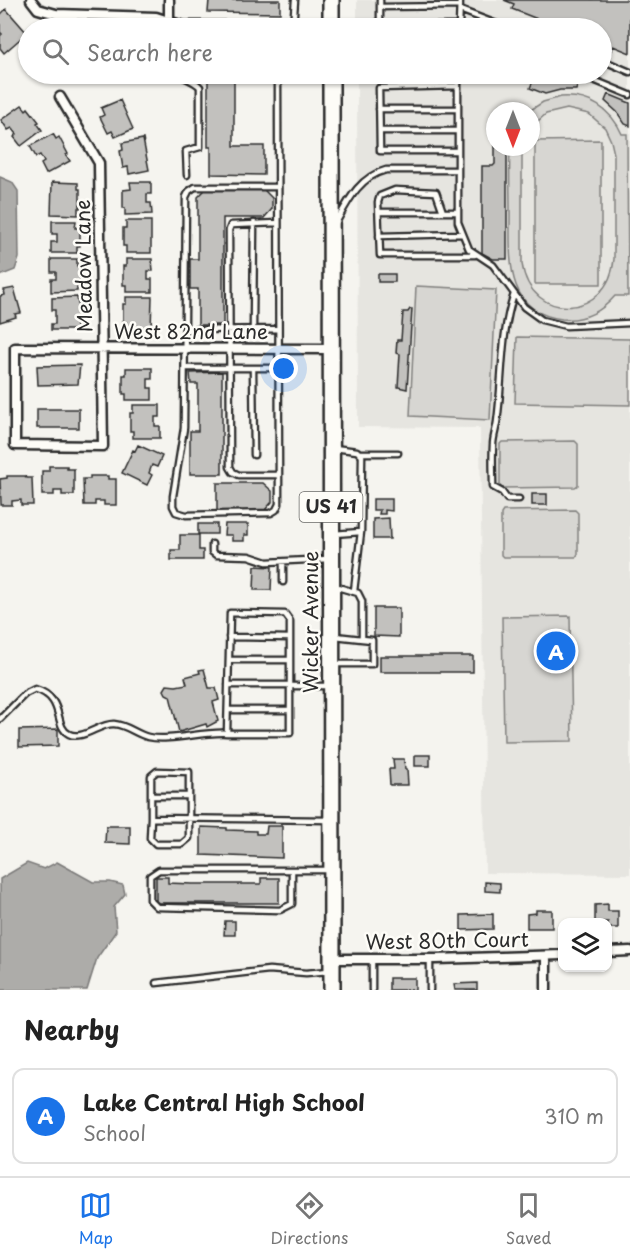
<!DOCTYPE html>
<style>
body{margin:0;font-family:"Playpen Sans",sans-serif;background:#f6f6f6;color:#222}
.controls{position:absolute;right:18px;bottom:18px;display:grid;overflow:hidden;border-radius:12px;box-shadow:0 2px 4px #0004}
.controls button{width:54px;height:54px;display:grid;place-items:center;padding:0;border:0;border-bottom:2px solid #e0e0e0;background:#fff;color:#222;font:30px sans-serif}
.compass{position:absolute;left:486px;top:102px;width:54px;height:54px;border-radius:50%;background:#fff;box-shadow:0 2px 4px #0004;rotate:180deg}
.you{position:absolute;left:284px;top:369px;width:21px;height:21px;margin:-15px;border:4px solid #fff;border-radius:50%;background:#1a73e8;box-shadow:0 0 0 9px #1a73e833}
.badge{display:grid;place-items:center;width:39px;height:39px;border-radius:50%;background:#1a73e8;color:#fff;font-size:20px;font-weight:700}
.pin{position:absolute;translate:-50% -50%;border:3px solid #fff;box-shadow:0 2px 6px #0006}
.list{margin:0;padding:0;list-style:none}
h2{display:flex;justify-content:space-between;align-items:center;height:78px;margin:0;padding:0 24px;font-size:26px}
h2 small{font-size:20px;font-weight:400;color:#767676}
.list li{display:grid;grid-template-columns:39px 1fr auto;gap:18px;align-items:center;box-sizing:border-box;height:96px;margin:0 12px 12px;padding:0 12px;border:2px solid #e0e0e0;border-radius:12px}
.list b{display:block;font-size:22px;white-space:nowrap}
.list p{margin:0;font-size:20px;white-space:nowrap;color:#767676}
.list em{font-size:20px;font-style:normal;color:#767676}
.icon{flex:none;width:33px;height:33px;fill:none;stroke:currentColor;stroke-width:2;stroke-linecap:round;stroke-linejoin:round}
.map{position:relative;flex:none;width:630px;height:990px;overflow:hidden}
.search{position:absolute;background:#fff;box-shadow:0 2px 4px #0004;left:18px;right:18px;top:18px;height:66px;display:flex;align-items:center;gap:15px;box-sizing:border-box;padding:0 21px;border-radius:33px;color:#767676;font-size:22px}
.sheet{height:186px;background:#fff}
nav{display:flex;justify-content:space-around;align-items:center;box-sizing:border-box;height:84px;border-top:2px solid #e0e0e0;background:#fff;font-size:16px;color:#767676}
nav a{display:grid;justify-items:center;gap:3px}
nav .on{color:#1a73e8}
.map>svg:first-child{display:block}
.built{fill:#e6e5e0;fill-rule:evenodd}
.green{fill:#d7d6d2;stroke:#81807e;stroke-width:1.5}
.water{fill:#adaca9;stroke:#797877;stroke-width:1.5}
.building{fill:#c2c1be;stroke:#2b2b2b;stroke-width:1.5}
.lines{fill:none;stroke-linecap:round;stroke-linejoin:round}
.lane-casing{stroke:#2b2b2b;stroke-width:9}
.street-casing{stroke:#2b2b2b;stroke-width:13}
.highway-casing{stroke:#2b2b2b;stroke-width:20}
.lane{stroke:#fdfcf7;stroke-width:4.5}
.street{stroke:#fdfcf7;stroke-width:8}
.highway{stroke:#fdfcf7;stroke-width:15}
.labels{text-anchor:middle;stroke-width:5;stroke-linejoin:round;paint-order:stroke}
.shield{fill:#fdfcf7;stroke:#6a6a68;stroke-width:1.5}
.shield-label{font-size:18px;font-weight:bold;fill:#2b2b2b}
.street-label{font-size:20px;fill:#2b2b2b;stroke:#fdfcf7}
</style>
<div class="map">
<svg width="630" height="990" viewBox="0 0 630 990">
<rect width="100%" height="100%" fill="#f5f4ef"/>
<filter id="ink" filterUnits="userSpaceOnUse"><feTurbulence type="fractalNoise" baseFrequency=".0167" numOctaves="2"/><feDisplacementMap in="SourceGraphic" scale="12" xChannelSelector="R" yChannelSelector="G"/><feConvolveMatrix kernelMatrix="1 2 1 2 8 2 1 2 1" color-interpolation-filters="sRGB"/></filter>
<g filter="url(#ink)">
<path class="built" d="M357 0H630V874L485 873 480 428 358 427 357 74H602V28H357ZM495 111H531V147H495Z"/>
<path class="green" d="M561 97C589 95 611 109 622 134H627L628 296H615C601 312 583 321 562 319 505 312 510 259 510 216 510 193 509 170 510 147H522V264C531 324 609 319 614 259V154L611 141 605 128 589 114 567 109 546 114 531 127V111H529L543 102Z
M601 140V284H535V141Z
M416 286 496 290 490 420 410 416Z
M517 337 630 339V405L515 403Z
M575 441 578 444V485L575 487 502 488 500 486V444L502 442Z
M575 510 578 513V554L576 557H503L501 555V514L503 511Z
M570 616 572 741 504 742 502 617Z"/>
<path class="water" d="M0 177 12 182 18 191 19 258 15 270 0 276Z
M57 862 93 882H110L123 885 125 894 114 907 116 931 97 958 87 990H0V879L27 863 44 869Z"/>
<path class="building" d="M209 0H280V13L208 12Z
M504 0H630V53L613 46 610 53 602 50V28H573L574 27 552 19 550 24 512 9 514 4Z
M6 9 27 33 4 53 0 48V36L2 34 0 32V15Z
M208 74H234V146H264V175L211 174V147H208Z
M536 74H553L578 83 576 90H560L545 94 530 88Z
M608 94 630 103V126L625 124 617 112 605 101Z
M120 100 133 129 115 137 112 131 108 133 100 117 104 115 101 108Z
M22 105 26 110 28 108 39 122 37 123 42 130 21 146 14 137 17 134 12 128 8 130 1 120Z
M53 134 56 139 59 137 68 154 66 155 70 161 46 174 41 164 44 162 40 155 36 157 30 146Z
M143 139 149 170 129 174 128 167 123 168 120 151 123 150 122 143Z
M495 139V147H507V259H493L482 253V166H493L495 164Z
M52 182 78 183V189H80V208H78V215L51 214Z
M130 182H151V194H147V203H151L152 214 125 215V208H123V190L131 189Z
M205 190H264L272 198V209L264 218H223V325H198V289H190V259H198V197Z
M52 221H76L75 228H80V246H77V253H51V242H57V234H52Z
M126 221H151V253H126V246H123V228H126Z
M51 259H77V266H80V285H77V291L51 292V279H56V272H51Z
M126 259H152L153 271H148V279H152V292H126V285H123V266H126Z
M378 274H395V282H378Z
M14 288 21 313 15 314 16 317 0 322V296L5 295 4 290Z
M77 297 78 304H80V323H76V330H51V324H55V310H52V298Z
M126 297H152L151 329H126V322H123V304H126Z
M410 309H412L407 389 398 387 400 354 396 353 397 340H401L403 312H408Z
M80 365 78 384 38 385 37 366Z
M126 368H152V379H148V388H152V400H126V394H123V375H126Z
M222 372V474H190V431H198V384H191L190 373Z
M133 405H160V417H155V426H160V438H133V431H130V413H133Z
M37 409H79V428H37Z
M138 445 162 456 157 467 152 465 149 473 152 475 147 485 122 473 133 450 135 451Z
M49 466H67V469H74V495H62V491H54V495H42V471H49Z
M7 476H25L26 478H32L33 505H21V500L12 501V505H1L0 479 7 478Z
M90 476H108V479H116V505H104V501H95V505H84L83 479H90Z
M217 483H263L272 491V502L264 511H217Z
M532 494H547V505H532Z
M373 499H392V511L385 510V514H379L380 510H373Z
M389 518 390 539H373V519Z
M198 524H217V534H198Z
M225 524H248V535H244V541H232V535H224Z
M180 535H199V550H203V560H171V550H180Z
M255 566 272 567 271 590H254Z
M374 608H399V637L374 636Z
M380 656H473V672H380Z
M204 669 209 688H216L219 700 213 702 218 721 207 727 206 724 179 732 170 696 166 694 164 690 167 685 176 686 187 684 185 677 200 673 199 670Z
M58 729V746L19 747V730Z
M415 755H430V766H415Z
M393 759H404L405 769H407L408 785H390L389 769H394Z
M106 826H130V844L105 843Z
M267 826H282V858L201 855V827L227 828V830L256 831V834H266Z
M156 877H168V883L192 884H261V878H279V903H156Z
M485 882 500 883V892L485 891Z
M608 904V911H618V928H608V922H595V905Z
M536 910H552V928H527V914L536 913Z
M493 914V929L461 930V915Z
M225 921H235V935H224Z
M389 978H415V990H389Z
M477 983V990H455L454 984Z"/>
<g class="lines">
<defs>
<path id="lane" d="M380 0V26H459
M380 7 460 6
M460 10 507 28
M459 26 460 0
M293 28 295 0
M602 60 630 72
M178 74C186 79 194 80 200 87V147L186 151 187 175
M272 74 278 80 279 504 276 510 271 513 186 515 176 512 173 506V496L184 428 186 197 189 191 195 187H278
M458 74V222L469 249 493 265 524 307 542 320 566 326 630 323
M579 74 630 95
M379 109H458
M380 131H458
M458 151H380L379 88 458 86
M379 212H458
M443 212 436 192 395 190 380 196 378 202 380 255H475
M278 223 231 225 229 230 230 467 233 472 239 475H279
M336 223C348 201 359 177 386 170H458
M379 236 462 234
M514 294C500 335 503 379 497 422 496 430 493 437 493 445 492 459 493 473 493 487L502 492 507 499H519
M253 329 254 223
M185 330 278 329
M185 368H278
M253 368 254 455
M334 448 357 451 362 456 361 532 354 591
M359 453H398
M334 534 361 532
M212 544V552L216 555 249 556 267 562 329 559
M283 562V582
M334 586 358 593 362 601V639L335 636
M229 637 290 638
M229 660H290
M334 664H372V640L362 639
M228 685H290
M290 686V621L285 614 230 613 227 733H290V686H329
M228 710H290
M0 719 25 694 35 689C66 698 53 726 69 734 82 741 100 723 114 724 127 725 136 734 148 737 169 742 204 731 227 733
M151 796H189
M151 818 150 838 156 844H182L189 838V772L157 771 151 776V818L330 820
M292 870V904L280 910 157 907 150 900V876L159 870H329
M372 959V990
M156 983 269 970 306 973 329 971
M430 990V959"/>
<path id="street" d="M31 0 38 9 56 14 156 17 183 26H248L257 28
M169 0V22
M60 97 99 163 103 446 15 445V348L331 349
M608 952 630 951
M332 959H436L562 955
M546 990V956"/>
<path id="highway" d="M331 0V28
M331 74 332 990"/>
</defs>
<use href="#lane" class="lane-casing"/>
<use href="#street" class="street-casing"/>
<use href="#highway" class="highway-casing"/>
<use href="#lane" class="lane"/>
<use href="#street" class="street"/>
<use href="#highway" class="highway"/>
</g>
</g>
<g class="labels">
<rect class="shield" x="299.5" y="492" width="63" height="30" rx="4.5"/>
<g class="shield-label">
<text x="331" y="513">US 41</text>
</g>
<g class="street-label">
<text transform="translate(84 266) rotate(-91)" y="7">Meadow Lane</text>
<text x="191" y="339">West 82nd Lane</text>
<text transform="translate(311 622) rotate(-90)" y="7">Wicker Avenue</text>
<text transform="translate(447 941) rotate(-1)" y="7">West 80th Court</text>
</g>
</g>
</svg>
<div class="controls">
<button><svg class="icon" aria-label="layers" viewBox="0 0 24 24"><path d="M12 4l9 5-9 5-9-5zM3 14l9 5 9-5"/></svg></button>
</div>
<svg class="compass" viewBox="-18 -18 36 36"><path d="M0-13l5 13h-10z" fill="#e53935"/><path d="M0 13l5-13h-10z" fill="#767676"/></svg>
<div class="you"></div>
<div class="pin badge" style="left:556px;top:651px">A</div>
<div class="search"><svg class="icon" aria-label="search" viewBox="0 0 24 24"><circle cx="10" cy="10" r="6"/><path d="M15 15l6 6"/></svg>Search here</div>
</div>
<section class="sheet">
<h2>Nearby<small></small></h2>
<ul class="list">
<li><span class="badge">A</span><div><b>Lake Central High School</b><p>School</p></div><em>310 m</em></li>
</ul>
</section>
<nav>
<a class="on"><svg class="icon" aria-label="map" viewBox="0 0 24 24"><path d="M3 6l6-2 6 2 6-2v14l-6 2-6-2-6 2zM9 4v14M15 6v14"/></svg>Map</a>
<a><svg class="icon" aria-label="directions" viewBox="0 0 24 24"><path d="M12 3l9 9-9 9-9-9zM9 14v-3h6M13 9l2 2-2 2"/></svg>Directions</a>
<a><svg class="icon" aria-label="saved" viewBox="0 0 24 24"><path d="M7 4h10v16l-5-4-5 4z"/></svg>Saved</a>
</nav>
